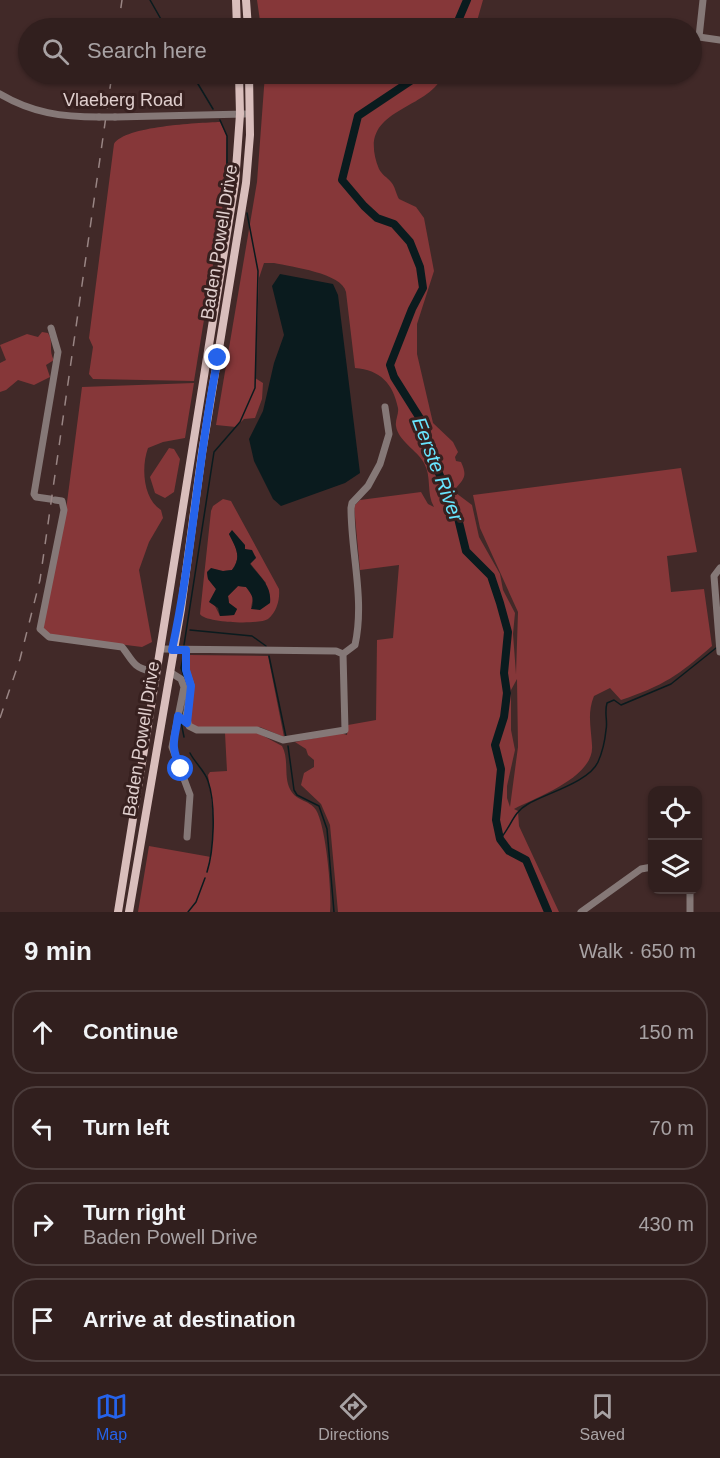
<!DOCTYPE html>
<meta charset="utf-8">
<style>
body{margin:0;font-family:Arial,sans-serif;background:#3d2c2b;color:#f1f3f6}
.controls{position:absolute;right:18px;bottom:18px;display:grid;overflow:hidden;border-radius:12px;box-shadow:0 2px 4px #0004}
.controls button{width:54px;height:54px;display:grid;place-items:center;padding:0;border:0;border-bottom:2px solid #4c3d3c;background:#311f1e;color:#f1f3f6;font:30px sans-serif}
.stop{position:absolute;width:18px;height:18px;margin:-14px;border:4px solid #2563eb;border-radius:50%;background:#fff}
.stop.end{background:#2563eb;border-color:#fff;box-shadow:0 2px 6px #0008}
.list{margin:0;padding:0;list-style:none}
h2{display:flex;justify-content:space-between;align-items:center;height:78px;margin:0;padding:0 24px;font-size:26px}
h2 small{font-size:20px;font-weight:400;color:#a8a2a4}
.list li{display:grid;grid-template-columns:39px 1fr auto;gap:18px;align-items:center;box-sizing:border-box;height:84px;margin:0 12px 12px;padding:0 12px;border:2px solid #4c3d3c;border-radius:24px}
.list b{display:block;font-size:22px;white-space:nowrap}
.list p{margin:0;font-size:20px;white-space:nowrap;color:#a8a2a4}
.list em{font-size:20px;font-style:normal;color:#a8a2a4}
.icon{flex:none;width:33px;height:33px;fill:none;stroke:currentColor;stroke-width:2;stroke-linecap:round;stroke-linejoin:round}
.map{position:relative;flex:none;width:720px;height:912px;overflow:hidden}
.search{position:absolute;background:#311f1e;box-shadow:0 2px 4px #0004;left:18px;right:18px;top:18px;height:66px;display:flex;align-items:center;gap:15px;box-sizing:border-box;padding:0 21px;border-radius:33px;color:#a8a2a4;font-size:22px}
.sheet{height:462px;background:#311f1e}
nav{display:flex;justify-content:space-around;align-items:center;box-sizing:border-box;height:84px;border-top:2px solid #4c3d3c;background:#311f1e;font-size:16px;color:#a8a2a4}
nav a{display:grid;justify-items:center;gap:3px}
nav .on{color:#2563eb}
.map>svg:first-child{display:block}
.green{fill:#863739;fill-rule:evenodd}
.water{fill:#0a1b1e}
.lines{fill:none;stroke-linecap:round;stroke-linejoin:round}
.stream{stroke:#0a1b1e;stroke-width:1.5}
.river{stroke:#0a1b1e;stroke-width:8}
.minor{stroke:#857877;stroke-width:7}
.major{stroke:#d9bebc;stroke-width:8}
.rail{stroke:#998584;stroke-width:1.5;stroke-dasharray:10 10;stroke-linecap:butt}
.minor-bridge{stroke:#857877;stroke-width:7}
.route{stroke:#2563eb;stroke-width:8}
.labels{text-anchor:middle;stroke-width:6;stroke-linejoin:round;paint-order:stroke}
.street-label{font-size:18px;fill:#e0cfce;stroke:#37201f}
.water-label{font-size:20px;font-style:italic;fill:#68e5fe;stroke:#37201f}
</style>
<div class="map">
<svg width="720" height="912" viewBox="0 0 720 912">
<rect width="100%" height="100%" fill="#412928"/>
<path class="green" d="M257 0H483L475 28H261Z
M265 74H444C427 113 354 107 379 169 382 175 387 177 391 182 395 186 396 194 399 199L416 207 424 218 434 271 417 324V354L433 423 453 442 458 452 455 457 456 461 461 462C467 475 465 478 456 488V493L472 505 479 537 500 574 503 590 515 613 513 634 516 674 518 612 480 528 473 495 681 468 697 552 667 556 671 592 704 589 712 646C679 675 663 686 621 700L610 688 594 696C587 713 591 727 592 745 595 777 537 797 514 809L518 811 519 826 559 912H338L330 825 321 804 301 785 304 773 314 767V760L308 755 306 749 295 742 341 733 347 735 348 725 376 720 377 640 393 638 399 565 360 570 354 506 360 500 421 492 428 504 434 507C426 493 432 477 424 463 417 450 398 441 396 426 395 420 399 414 398 408 393 383 380 370 355 368L346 292C342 273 292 267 274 263H264L259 278 255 378 263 383 262 399 255 418 244 419 236 427 216 425 257 182ZM517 679 518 747 510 807 507 798V786L515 750 511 730V690Z
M220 122 227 136 225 191 194 381 93 379 89 374 93 347 89 338 114 144C125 126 197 123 220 122Z
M42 332 48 333C54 342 48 351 54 360L46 365 50 377 34 385 18 380 6 390 0 392V363L6 360 0 345 27 334 38 337Z
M194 383 185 438 163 442 148 448C141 467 143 499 161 510L163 518 149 542 139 570 152 642 142 647 47 635 42 626 66 510 82 387Z
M169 448 174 449 180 459 174 492 165 498 155 493 150 477Z
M223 499 231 501 279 589C280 599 277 612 268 619 259 625 205 623 200 614L211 511 213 506ZM232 531 245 549 256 557 250 563 266 583 251 608 253 597 246 587 238 586 228 596 229 603 237 609 234 615 220 616 214 604 216 589 208 579 207 573 232 570C242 556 236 548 229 534Z
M190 655 268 656 284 737 260 727H195L189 721 194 688 188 668Z
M225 733H258L282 746C289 759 284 774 289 787 295 802 309 799 316 810 326 826 332 893 330 912H138L149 846 211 857 214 822 208 775 210 772 227 771Z"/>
<path class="water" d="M280 274 333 284 338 295 360 473 345 483 281 506 273 499 254 461 249 439 263 411 274 363 284 335 272 286Z
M232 530 245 545V549L252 550 256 558 250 564C260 577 272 585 270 603L260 610 251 609C255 600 252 594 246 587L238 586 228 596 229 603 237 609 234 615 220 616 218 608 209 602 216 589 208 579 207 572 211 568 223 571 232 570C242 557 236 548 229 534Z"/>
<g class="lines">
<path class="stream" d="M150 0 166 28
M192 74 213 109
M220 120 227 136V188
M190 630 252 636 266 646
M184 645 214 452 240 422 255 388 258 271 247 213
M269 656 286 737
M183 658 181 668 184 677
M182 717 184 710
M181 722 184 737
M288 746 294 790 297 795 319 806 327 829 334 912
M190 753C195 763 205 771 208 781 216 804 214 850 207 872
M500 839C511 827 513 812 528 804 547 793 589 782 598 762 602 753 605 740 606 730 608 721 604 713 607 703L614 700 621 705 671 684 716 648
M188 912 196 902 205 878"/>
<path class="river" d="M455 28 467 0
M421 74 358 116 342 180 364 206 377 218 394 224 410 242 420 267 423 288 412 309 390 365 394 377 426 428 430 453 457 514 466 551 491 576 500 603 508 632 504 673 507 693 504 717 495 745 501 769 496 820 500 839 509 851 526 860 548 912"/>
<path class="minor" d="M703 0 699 37 720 40
M0 94C32 113 62 117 99 117
M115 117 245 114
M50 499 36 497 34 494 58 352 51 328
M55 500 62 501 64 510 40 629 49 637 122 647C132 659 132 667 150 671
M720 568 714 576 720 652
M160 649 336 651 343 654 355 645C365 600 351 553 351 508L352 503 368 486 380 464 389 434 385 407
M186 650V670L191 685 186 716 189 726 197 730H257L283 740 345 730 343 654
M173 674 181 679 184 687 172 747 190 795 187 837
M581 912 641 869 652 867
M690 912V890"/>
<path class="major" d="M236 0 237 28
M246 0 248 28
M118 912 235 183 240 114 239 74
M129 912 181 609 202 453 246 183 250 135 249 74"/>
<path class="rail" d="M118 28 122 0
M0 718 20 659 40 580 112 74"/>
<path class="minor-bridge" d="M99 117H115"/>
</g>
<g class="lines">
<path class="route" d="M181 769C169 743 175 741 178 716L187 723 191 686 186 670V650H172C193 553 198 454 218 358"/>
</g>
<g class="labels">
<g class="street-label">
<text x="123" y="106">Vlaeberg Road</text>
<text transform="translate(219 242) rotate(-81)" y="6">Baden Powell Drive</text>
<text transform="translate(141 739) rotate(-81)" y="6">Baden Powell Drive</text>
</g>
<g class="water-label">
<text transform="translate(438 469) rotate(69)" y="7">Eerste River</text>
</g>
</g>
</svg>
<div class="controls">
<button><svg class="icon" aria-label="locate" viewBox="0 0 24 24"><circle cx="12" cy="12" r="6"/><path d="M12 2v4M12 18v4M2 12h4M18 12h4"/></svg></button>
<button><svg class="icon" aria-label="layers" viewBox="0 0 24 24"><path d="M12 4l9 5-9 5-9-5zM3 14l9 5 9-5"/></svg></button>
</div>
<div class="stop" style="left:181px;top:769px"></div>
<div class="stop end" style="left:218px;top:358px"></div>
<div class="search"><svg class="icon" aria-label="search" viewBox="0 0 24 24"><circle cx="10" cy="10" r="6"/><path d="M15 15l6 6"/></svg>Search here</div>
</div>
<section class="sheet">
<h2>9 min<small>Walk · 650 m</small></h2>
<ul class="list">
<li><svg class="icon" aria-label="ahead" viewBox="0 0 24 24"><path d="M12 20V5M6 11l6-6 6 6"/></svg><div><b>Continue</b></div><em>150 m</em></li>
<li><svg class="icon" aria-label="left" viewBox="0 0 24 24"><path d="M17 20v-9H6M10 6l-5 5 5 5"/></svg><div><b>Turn left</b></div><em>70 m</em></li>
<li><svg class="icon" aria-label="right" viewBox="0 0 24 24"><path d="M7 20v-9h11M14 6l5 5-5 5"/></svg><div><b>Turn right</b><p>Baden Powell Drive</p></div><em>430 m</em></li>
<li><svg class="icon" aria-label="arrive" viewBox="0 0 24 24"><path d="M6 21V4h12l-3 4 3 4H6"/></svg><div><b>Arrive at destination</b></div></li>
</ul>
</section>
<nav>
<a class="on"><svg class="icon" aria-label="map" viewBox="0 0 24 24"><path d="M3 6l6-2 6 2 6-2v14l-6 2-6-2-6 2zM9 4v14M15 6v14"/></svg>Map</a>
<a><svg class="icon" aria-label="directions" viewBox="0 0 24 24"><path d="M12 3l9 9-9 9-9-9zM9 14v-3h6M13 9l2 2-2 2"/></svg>Directions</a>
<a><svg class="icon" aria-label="saved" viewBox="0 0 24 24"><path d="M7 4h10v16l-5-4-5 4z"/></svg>Saved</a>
</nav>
